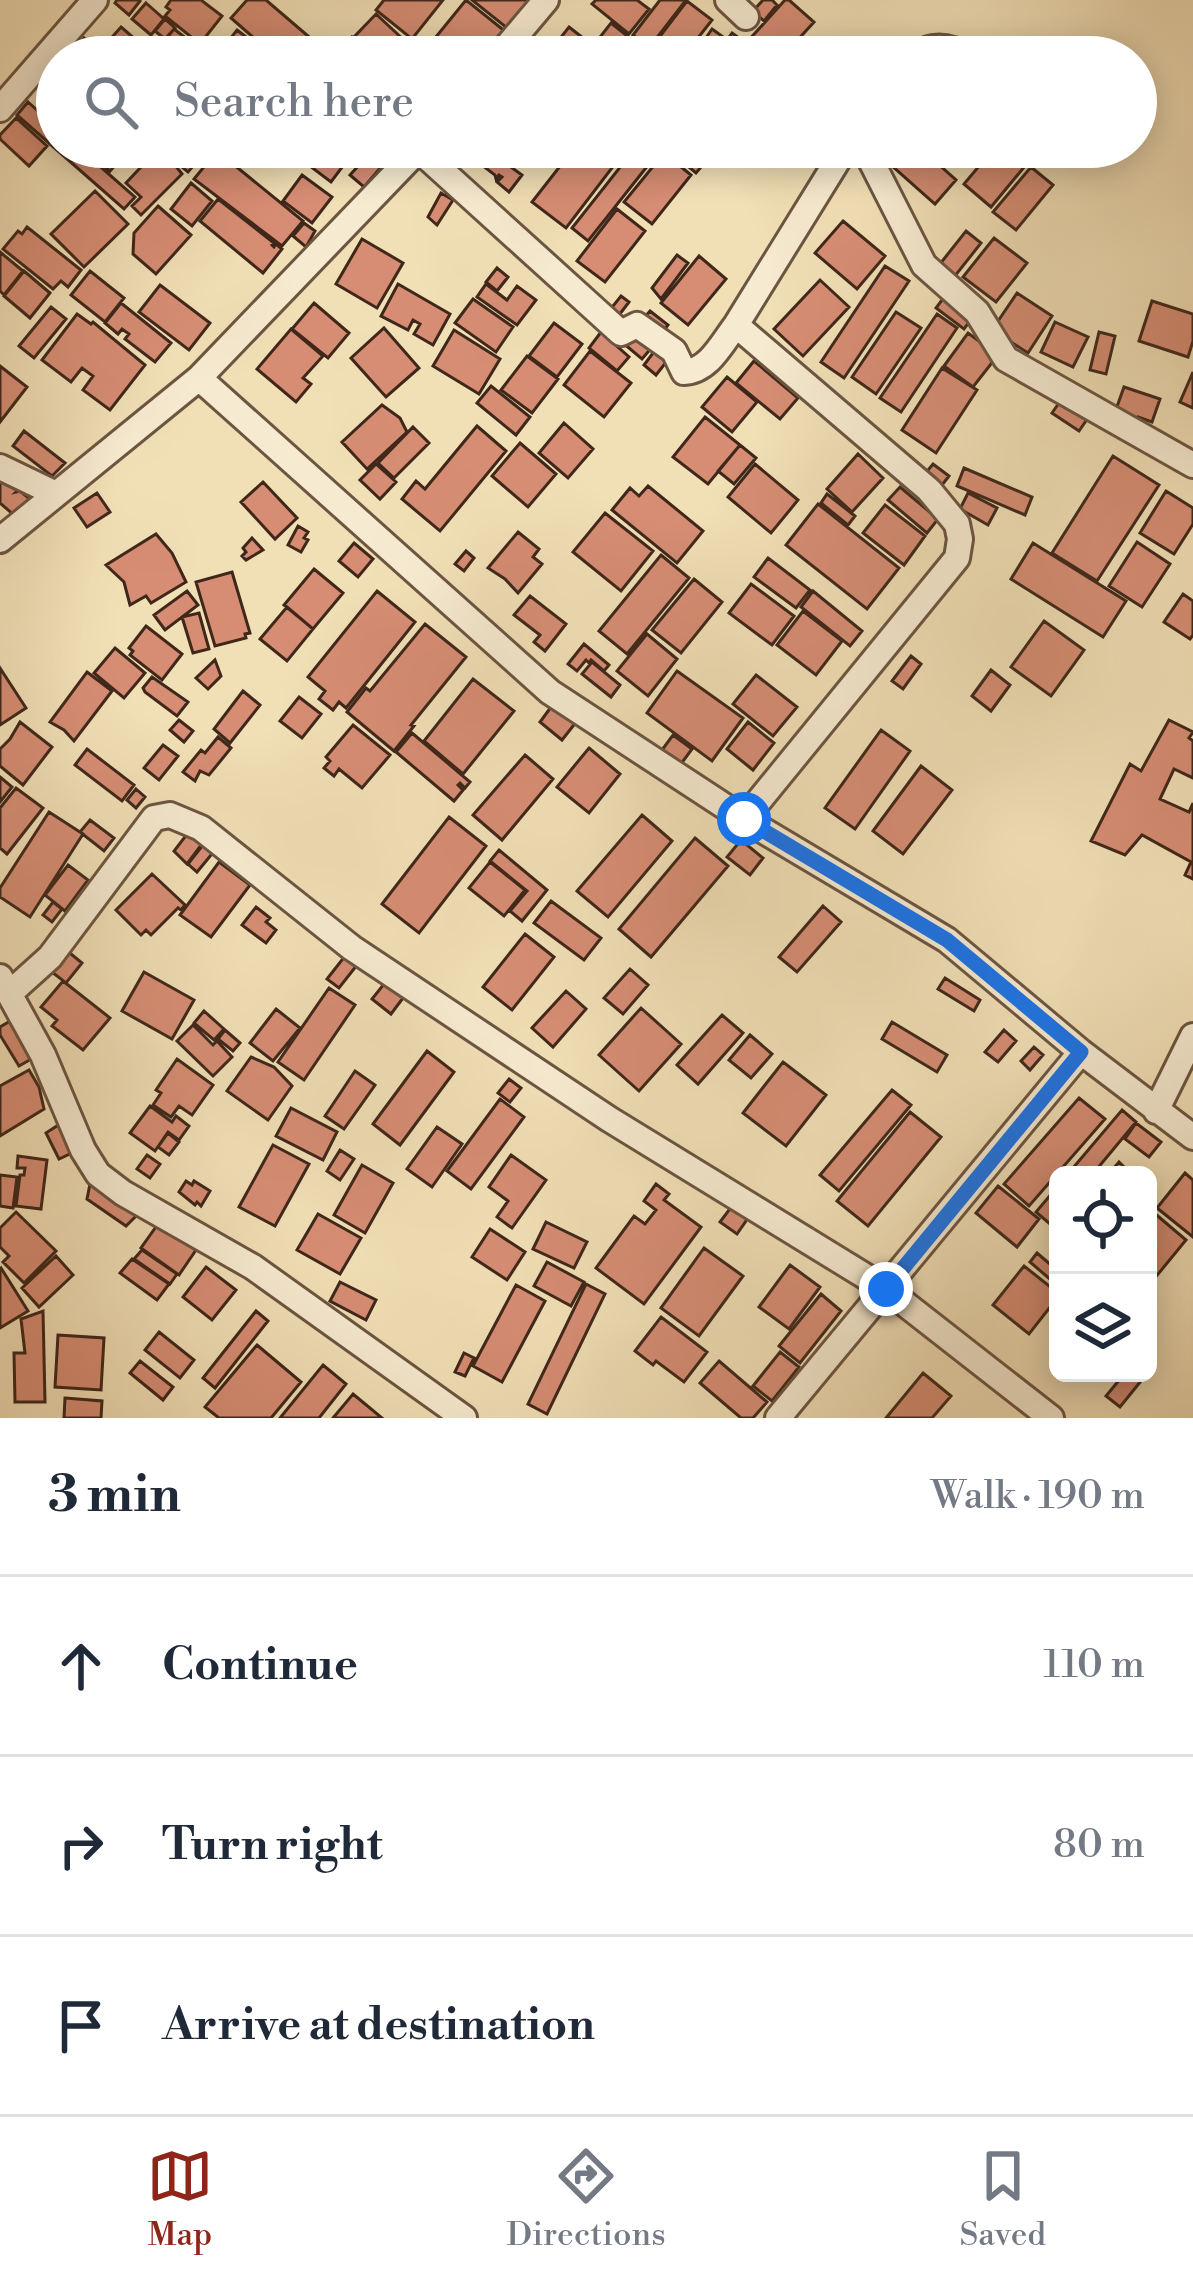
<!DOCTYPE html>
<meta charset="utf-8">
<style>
body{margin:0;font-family:"Libre Bodoni",serif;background:#f2f2f3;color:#1f2937}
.controls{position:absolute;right:36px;bottom:36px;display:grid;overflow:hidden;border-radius:18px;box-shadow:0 6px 30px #0003}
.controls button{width:108px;height:108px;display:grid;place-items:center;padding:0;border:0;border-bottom:3px solid #e0e1e3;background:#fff;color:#1f2937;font:60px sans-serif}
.stop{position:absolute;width:36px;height:36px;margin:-27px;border:9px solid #1a73e8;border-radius:50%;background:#fff}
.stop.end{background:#1a73e8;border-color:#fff;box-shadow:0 3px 12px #0008}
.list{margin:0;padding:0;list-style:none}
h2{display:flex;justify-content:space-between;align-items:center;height:156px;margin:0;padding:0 48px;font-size:51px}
h2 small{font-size:39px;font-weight:400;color:#747a83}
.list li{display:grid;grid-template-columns:78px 1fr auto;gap:36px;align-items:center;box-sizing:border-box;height:180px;padding:0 48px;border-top:3px solid #e0e1e3}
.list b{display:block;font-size:45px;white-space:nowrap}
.list em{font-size:39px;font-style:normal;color:#747a83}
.icon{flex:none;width:66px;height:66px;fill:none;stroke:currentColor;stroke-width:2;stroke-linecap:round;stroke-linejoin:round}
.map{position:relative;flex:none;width:1193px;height:1418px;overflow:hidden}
.search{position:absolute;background:#fff;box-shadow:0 6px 30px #0003;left:36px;right:36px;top:36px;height:132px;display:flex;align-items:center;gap:30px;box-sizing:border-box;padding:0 42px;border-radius:66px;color:#747a83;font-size:45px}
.sheet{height:696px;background:#fff}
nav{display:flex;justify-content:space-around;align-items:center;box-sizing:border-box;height:168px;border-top:3px solid #e0e1e3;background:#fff;font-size:33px;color:#747a83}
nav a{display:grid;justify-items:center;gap:6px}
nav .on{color:#8f2418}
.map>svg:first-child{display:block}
.building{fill:#d68d74;stroke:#3f271a;stroke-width:3}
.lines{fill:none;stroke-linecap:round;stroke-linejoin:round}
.minor-casing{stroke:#6c5541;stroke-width:30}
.minor{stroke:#f6ead0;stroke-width:24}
.route{stroke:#1a73e8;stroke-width:15}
</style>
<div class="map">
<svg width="1193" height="1418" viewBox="0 0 1193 1418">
<rect width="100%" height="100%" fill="#f1dfb6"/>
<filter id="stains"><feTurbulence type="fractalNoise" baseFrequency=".00167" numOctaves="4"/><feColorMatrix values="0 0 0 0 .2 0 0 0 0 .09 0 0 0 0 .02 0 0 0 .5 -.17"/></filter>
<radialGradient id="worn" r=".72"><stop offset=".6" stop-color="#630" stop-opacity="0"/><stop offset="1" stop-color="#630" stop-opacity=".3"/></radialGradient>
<path class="building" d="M117 0H139L140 1 129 15 115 3Z
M171 0H201L222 16 200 44 165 16 170 10 166 7Z
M247 0H266L315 42 303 57H276L231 18Z
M384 0H443L412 39 376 10Z
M466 0 506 32 486 57H449L431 43Z
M472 0H528L529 1 507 28Z
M596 0H637L649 9 629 34 592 4Z
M660 0H686L649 48 633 35Z
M763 0H772L777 5 764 21 753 11Z
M785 0H789L814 22 782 57H763L747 42Z
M687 1 712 20 683 57H663L651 48Z
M146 3 164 19 151 35 132 19Z
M376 14 422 57H378L355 36Z
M165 19 175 28 165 39 155 31Z
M611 23 654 57H607L593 46Z
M121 27 150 52 145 57H138L113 36Z
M569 27 592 45 582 57H578L558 41Z
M174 29 196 46 187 57H168L158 49Z
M712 29 726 39 713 57H693Z
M237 30 272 57H216Z
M732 33 742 40 731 54 722 47Z
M352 37 373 57H334Z
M84 38 97 51 92 57H71L69 55Z
M28 102 57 128V147H78L135 197 124 209 17 115Z
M16 118 47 146 29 166 0 139V135Z
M83 147H131L110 171Z
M158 147H207L209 148 188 172Z
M299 147H351L355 150 331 182 294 154Z
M483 147 522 175 509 192 497 182 502 177 499 175 496 179 495 175 474 159Z
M575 147H628L566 228 532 202Z
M636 147 653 159 588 241 572 228Z
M665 147H718L696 173Z
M905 147H919L956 180 935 204 890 164Z
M995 147H1015L1030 160 991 207 964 184Z
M1037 147H1060L1069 155 1060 166Z
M157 150 171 160 182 174 141 215 132 206 141 197 126 183Z
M217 151 303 221 282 246 194 179Z
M664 153 691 175 652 224 624 202Z
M369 154 382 166 364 187 350 175Z
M1031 167 1053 185 1016 230 993 212Z
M302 175 332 197 312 223 283 201Z
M191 183 212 201 192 226 171 209Z
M95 191 128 224 84 267 51 234Z
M441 193 453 200 437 225 428 217Z
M218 199 274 243 272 245 274 247 276 244 282 249 263 273 200 221Z
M158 206 191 235 156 274 133 254 134 233Z
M617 209 645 231 605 282 577 261Z
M843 221 885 256 857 289 815 253Z
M304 223 315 231 306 247 293 236Z
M27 227 81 270 68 287 61 281 53 289 3 249 18 231 22 234Z
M966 231 981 243 951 281 936 269Z
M994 238 1027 263 996 302 963 277Z
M362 239 403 263 377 308 336 284Z
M0 252 23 271 4 295 0 291Z
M677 255 688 263 661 299 652 288Z
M699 256 726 279 688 325 661 303Z
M885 266 909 281 844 378 821 362Z
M497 268 508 277 497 291 486 282Z
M24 271 50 293 30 318 4 296Z
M90 271 124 298 105 322 71 295Z
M820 280 849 307 803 356 774 329Z
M398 284 450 314 433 345 414 334 420 324 413 320 408 330 381 316Z
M486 284 507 300 517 286 536 300 517 325 477 297Z
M160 285 210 323 189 350 139 312Z
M948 292 976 313 964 329 936 308Z
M1017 293 1052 316 1028 353 992 330Z
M621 296 629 302 613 323 605 316Z
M473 299 513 327 496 352 455 323Z
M1152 301 1193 314V341L1188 357 1139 341Z
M121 303 171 343 155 362 125 339 129 334 122 329 118 334 105 323Z
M314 303 349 333 328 358 292 329Z
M51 307 66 319 34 358 19 346Z
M650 311 668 325 661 334 642 320Z
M896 312 921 328 876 394 852 377Z
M77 314 91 324 93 322 145 365 110 410 83 390 93 376 82 368 71 382 42 360Z
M937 314 957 328 901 412 880 398Z
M1055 322 1088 337 1073 367 1041 352Z
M554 323 582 344 557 377 529 356Z
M384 328 419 368 386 397 351 358Z
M291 329 323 356 303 378 311 384 296 402 257 369Z
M454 330 500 359 479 394 433 366Z
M633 331 653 346 642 359 623 343Z
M601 332 629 357 617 371 589 348Z
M1099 332 1115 336 1106 374 1090 370Z
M968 333 998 355 973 387 944 366Z
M659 345 671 356 656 375 644 365Z
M590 351 631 383 604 417 564 385Z
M527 356 558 379 532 413 501 390Z
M754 361 798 398 780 419 736 383Z
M0 366 27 387 0 422Z
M942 368 977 390 936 453 902 430Z
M1193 372V408L1180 402Z
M727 377 757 402 732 432 702 407Z
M491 386 530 417 516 435 477 403Z
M1124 387 1160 399 1152 422 1138 417 1136 422 1114 415Z
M1061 400 1088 418 1079 431 1052 413Z
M382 405 400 418 407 432 367 469 342 442Z
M705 417 740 445 708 484 673 457Z
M564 423 593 449 568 478 539 453Z
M477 426 506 451 440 531 402 499 416 481 425 489Z
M413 427 429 443 394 478 378 463Z
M24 431 65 463 52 476 13 446Z
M520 443 556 474 528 507 492 476Z
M740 445 756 458 734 484 718 471Z
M858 454 883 478 852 512 827 489Z
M1113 456 1159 485 1097 581 1052 553Z
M376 464 396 482 380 499 360 480Z
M755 464 798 500 771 533 728 497Z
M933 464 949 476 935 494 919 481Z
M964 468 1032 497 1025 515 957 486Z
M4 478 18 490 16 492 20 491 30 499 15 516 0 503V483Z
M263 482 297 518 275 539 241 502Z
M648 486 703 531 677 563 612 510 630 488 639 496Z
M900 487 938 519 927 533 888 500Z
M1166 491 1193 508V524L1174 554 1140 533Z
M97 493 110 512 87 527 74 508Z
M968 493 997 508 988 525 960 509Z
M827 494 855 516 848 525 821 503Z
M818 504 899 568 867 609 786 545Z
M885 505 925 536 904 565 863 533Z
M605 513 653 551 621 591 573 552Z
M298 526 308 532 304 538 308 540 301 552 288 545Z
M518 532 539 549 533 557 542 564 518 593 505 579 488 568Z
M156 534 172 553 186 582 151 603 146 596 130 605 124 582 106 565Z
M252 538 263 550 246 560 242 556 246 552 243 548Z
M1137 542 1170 564 1142 607 1109 586Z
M354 543 373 559 358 577 339 561Z
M1033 543 1126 601 1103 637 1011 579Z
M466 551 474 558 464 571 455 564Z
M661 555 689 578 627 654 599 631Z
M768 558 810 590 796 608 754 577Z
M314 569 343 593 313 629 284 605Z
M232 572 250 633 245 634 246 638 215 646 196 582Z
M694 579 722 602 681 653 652 630Z
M751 584 794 616 772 645 729 613Z
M187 591 198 605 165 630 154 615Z
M377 591 415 622 346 708 339 702 333 710 319 699 325 691 308 677Z
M813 591 862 631 850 646 801 607Z
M1183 594 1193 601V635L1190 639 1164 622Z
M530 596 566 624 545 651 534 642 540 635 514 615Z
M287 607 313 629 287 661 260 639Z
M803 611 842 641 816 675 777 645Z
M199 613 209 649 193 653 182 617Z
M1044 621 1084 650 1051 696 1011 667Z
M425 624 466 657 411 725 414 726 394 751 347 712 366 688 370 691Z
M146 626 182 654 162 680 130 655 133 651 129 648Z
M647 634 677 659 648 696 617 671Z
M584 644 609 665 604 671 591 660 589 663 586 660 577 671 568 664Z
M115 648 145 673 124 698 94 673Z
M911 656 921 664 903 689 892 681Z
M215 660 221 676 208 689 196 678Z
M592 662 620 685 611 697 582 674Z
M0 668 26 708 0 725Z
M991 670 1010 685 991 711 972 696Z
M677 671 743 718 712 761 647 713Z
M87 672 112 691 74 741 64 730 50 722Z
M756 675 797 707 773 736 733 704Z
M152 677 188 702 177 716 145 692 143 688Z
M473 679 514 711 463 774 424 741Z
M243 691 260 705 230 743 214 729Z
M299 697 321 714 302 738 280 721Z
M554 703 577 721 562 740 540 722Z
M179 720 193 731 184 742 170 730Z
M1169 720 1193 732 1189 738 1193 741V778L1174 769 1160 799 1189 812 1193 803V879L1185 875 1191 862 1142 835 1125 855 1091 841 1130 764 1141 771Z
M20 722 52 747 23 785 0 766V749L10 739Z
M748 722 774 743 753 770 727 749Z
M353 725 390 755 362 788 339 769 334 776 324 768 330 761 326 757Z
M881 730 910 751 855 829 825 808Z
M412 733 470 782 465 788 460 783 458 785 463 790 454 801 396 752Z
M673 735 692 749 678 768 659 754Z
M218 737 231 748 209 775 200 771 195 781 183 772 201 750 205 753Z
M163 745 178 756 159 780 144 768Z
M589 748 620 774 589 813 557 787Z
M87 749 134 785 122 801 75 765Z
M525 755 553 779 502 840 473 815Z
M921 766 952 790 903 854 873 831Z
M0 777 12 787 0 802Z
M16 788 43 808 7 854 0 848V808Z
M136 789 145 797 136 808 127 800Z
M49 812 83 834 30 917 0 897V888Z
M642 815 672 841 608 917 577 891Z
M449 817 486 846 419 933 382 904Z
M90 820 114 838 104 851 80 832Z
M191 829 205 840 187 864 174 851Z
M695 838 728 866 651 957 619 929Z
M741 840 763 858 750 875 727 857Z
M206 841 216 849 197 872 188 864Z
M499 850 547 890 522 921 510 911 527 891 490 861Z
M219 862 250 885 211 937 180 915Z
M490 862 525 890 504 916 469 888Z
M68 865 88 880 65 911 45 895Z
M152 874 185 905 181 910 178 908 151 935 146 930 141 935 116 910Z
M551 901 601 938 584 960 534 923Z
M53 902 62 909 52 922 43 915Z
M823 906 841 922 797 972 779 957Z
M256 907 270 918 266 922 276 930 266 943 242 925Z
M525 934 554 957 512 1010 483 987Z
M65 949 82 963 66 983 48 969Z
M345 956 357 965 339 988 327 979Z
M630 969 648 985 623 1014 604 998Z
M144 972 194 1000 172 1039 122 1011Z
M945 978 980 1000 974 1011 938 989Z
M63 981 110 1018 83 1050 52 1026 57 1020 41 1007Z
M384 984 403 998 391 1014 372 999Z
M329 988 355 1005 304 1080 278 1062Z
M566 991 586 1009 553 1047 532 1028Z
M641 1008 681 1044 639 1091 599 1055Z
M276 1009 300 1028 273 1061 250 1043Z
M204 1011 224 1029 214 1040 194 1023Z
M722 1015 743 1033 698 1084 677 1065Z
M17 1017 40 1054 19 1066 0 1035V1027Z
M892 1022 947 1055 937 1072 882 1039Z
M193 1025 213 1045 217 1041 232 1057 213 1076 177 1041Z
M225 1030 240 1043 233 1051 218 1039Z
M1004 1030 1016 1041 998 1062 985 1052Z
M750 1035 772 1054 751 1078 729 1060Z
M1034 1047 1043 1055 1030 1070 1021 1061Z
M427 1051 454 1072 400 1145 373 1124Z
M251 1057 274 1067 292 1086 268 1120 227 1091Z
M177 1059 213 1085 192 1115 179 1106 171 1117 153 1105 161 1093 156 1090Z
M783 1062 826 1095 786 1146 743 1113Z
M29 1070 39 1087 44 1109 0 1136V1086Z
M355 1071 375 1085 344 1129 325 1116Z
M509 1079 521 1088 510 1102 498 1093Z
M892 1090 911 1105 839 1191 820 1175Z
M1079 1098 1105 1119 1029 1206 1004 1184Z
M500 1099 524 1117 471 1189 447 1171Z
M150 1106 172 1122 176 1116 189 1126 179 1140 168 1132 155 1151 130 1133Z
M291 1108 337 1132 323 1160 276 1136Z
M1122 1110 1136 1122 1092 1175H1067Z
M910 1112 941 1137 868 1226 837 1201Z
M63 1122 78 1150 59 1159 46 1133Z
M1136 1123 1161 1142 1149 1157 1125 1139Z
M437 1127 462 1144 432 1187 407 1169Z
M168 1133 179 1142 169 1155 158 1147Z
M273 1145 309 1164 275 1226 239 1207Z
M340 1150 354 1159 340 1180 327 1171Z
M147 1155 160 1164 150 1178 137 1169Z
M511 1155 546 1180 512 1228 497 1217 508 1201 489 1187Z
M18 1156 47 1160 41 1209 16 1206 20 1175H24L25 1168H17Z
M1119 1162 1132 1175H1108Z
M362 1165 393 1183 365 1233 334 1215Z
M1185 1173 1193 1180V1237L1157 1208Z
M0 1175 17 1177 13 1208 0 1206Z
M91 1179 140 1212 126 1226 87 1199Z
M186 1181 192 1185 194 1181 210 1191 201 1206 197 1202 195 1205 179 1192Z
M656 1184 669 1194 664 1200 701 1227 644 1304 596 1268 634 1216 645 1224 656 1210 644 1201Z
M998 1186 1039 1219 1017 1247 976 1213Z
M1058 1186V1215L1050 1224 1036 1212Z
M732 1206 748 1218 737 1234 720 1222Z
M16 1212 56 1251 24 1283 3 1262 9 1256 0 1247V1228Z
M1153 1212 1186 1240 1154 1279 1148 1274V1218Z
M318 1214 361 1238 340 1274 297 1250Z
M546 1222 587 1242 574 1268 533 1249Z
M158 1224 196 1250 179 1275 141 1248Z
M490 1229 525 1252 507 1280 472 1257Z
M704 1248 743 1276 699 1336 661 1308Z
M142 1250 177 1274 170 1284 134 1259Z
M1037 1253 1058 1271V1286L1030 1262Z
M56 1256 73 1275 39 1307 22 1288Z
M132 1259 169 1284 157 1300 120 1273Z
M547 1262 584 1282 571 1306 534 1286Z
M790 1265 820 1287 789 1329 759 1307Z
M1024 1266 1058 1293V1297L1029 1334 993 1305Z
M206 1267 236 1290 212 1320 183 1297Z
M1 1268 28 1311 0 1328V1269Z
M340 1282 376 1300 366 1320 330 1301Z
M586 1284 605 1294 547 1414 528 1404Z
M516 1285 545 1301 502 1382 473 1366Z
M821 1294 841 1311 800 1363 779 1346Z
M43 1311 45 1402H15L14 1353H25L21 1319Z
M256 1311 268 1321 215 1388 203 1378Z
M661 1317 707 1352 684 1382 656 1361 653 1365 635 1351Z
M159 1332 194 1360 180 1378 145 1350Z
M58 1335 104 1338 101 1390 55 1387Z
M257 1345 301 1382 271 1418H219L205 1407Z
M780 1352 799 1367 772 1401 753 1386Z
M464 1353 474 1358 465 1376 455 1372Z
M140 1361 173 1387 163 1400 130 1373Z
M719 1361 767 1402 753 1418H741L700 1383Z
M323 1365 346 1384 319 1418H280Z
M923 1373 951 1396 932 1418H886Z
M1125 1373H1142L1145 1376 1120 1407 1106 1396Z
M353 1394 382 1418H333Z
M65 1398 102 1401 101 1418H64Z"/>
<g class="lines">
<defs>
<path id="minor" d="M728 0 746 17
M498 57 546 0
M912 57C930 45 947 44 966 57
M0 109 95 0
M864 147 924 265 977 312 1006 359 1193 465
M419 150 621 333 637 325 674 351 684 372C709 371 722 343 736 325
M199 378 550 692 744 819 947 940 1081 1052 1193 1137
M0 467 56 494
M0 540 199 378 421 147
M744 819 957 558 960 539 957 524 929 490 736 325 846 147
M0 977 43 1055 83 1150 98 1174 123 1193 253 1267 464 1418
M10 993 50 957 154 818 170 815 201 828 352 948 609 1119 886 1289 1051 1418
M1156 1111 1193 1036
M778 1418 1081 1052"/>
</defs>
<use href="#minor" class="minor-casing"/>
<use href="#minor" class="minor"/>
</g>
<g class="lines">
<path class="route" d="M744 819 947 940 1081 1052 886 1289"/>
</g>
<rect width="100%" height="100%" filter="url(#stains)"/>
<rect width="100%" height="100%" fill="url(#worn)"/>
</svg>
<div class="controls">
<button><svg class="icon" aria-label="locate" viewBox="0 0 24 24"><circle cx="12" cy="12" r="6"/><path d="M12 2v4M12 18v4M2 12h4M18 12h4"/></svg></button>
<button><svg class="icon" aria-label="layers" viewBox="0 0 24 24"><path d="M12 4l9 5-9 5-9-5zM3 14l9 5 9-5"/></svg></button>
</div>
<div class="stop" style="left:744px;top:819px"></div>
<div class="stop end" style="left:886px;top:1289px"></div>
<div class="search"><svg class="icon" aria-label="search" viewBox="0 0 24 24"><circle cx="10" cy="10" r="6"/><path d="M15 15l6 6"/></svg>Search here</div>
</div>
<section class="sheet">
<h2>3 min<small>Walk · 190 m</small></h2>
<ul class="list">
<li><svg class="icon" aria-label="ahead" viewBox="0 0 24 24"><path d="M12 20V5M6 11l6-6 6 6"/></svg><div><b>Continue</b></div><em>110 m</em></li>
<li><svg class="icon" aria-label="right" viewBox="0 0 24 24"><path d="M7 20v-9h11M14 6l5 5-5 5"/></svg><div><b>Turn right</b></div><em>80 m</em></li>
<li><svg class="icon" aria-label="arrive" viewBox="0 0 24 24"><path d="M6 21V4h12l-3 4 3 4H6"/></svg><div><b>Arrive at destination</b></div></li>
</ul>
</section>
<nav>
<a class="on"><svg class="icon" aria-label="map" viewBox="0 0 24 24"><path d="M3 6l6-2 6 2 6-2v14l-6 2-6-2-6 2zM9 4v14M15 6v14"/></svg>Map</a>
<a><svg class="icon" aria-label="directions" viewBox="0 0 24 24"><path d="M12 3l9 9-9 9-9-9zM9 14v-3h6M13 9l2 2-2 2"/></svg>Directions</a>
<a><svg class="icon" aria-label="saved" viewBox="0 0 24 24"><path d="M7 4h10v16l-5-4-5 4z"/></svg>Saved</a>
</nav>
